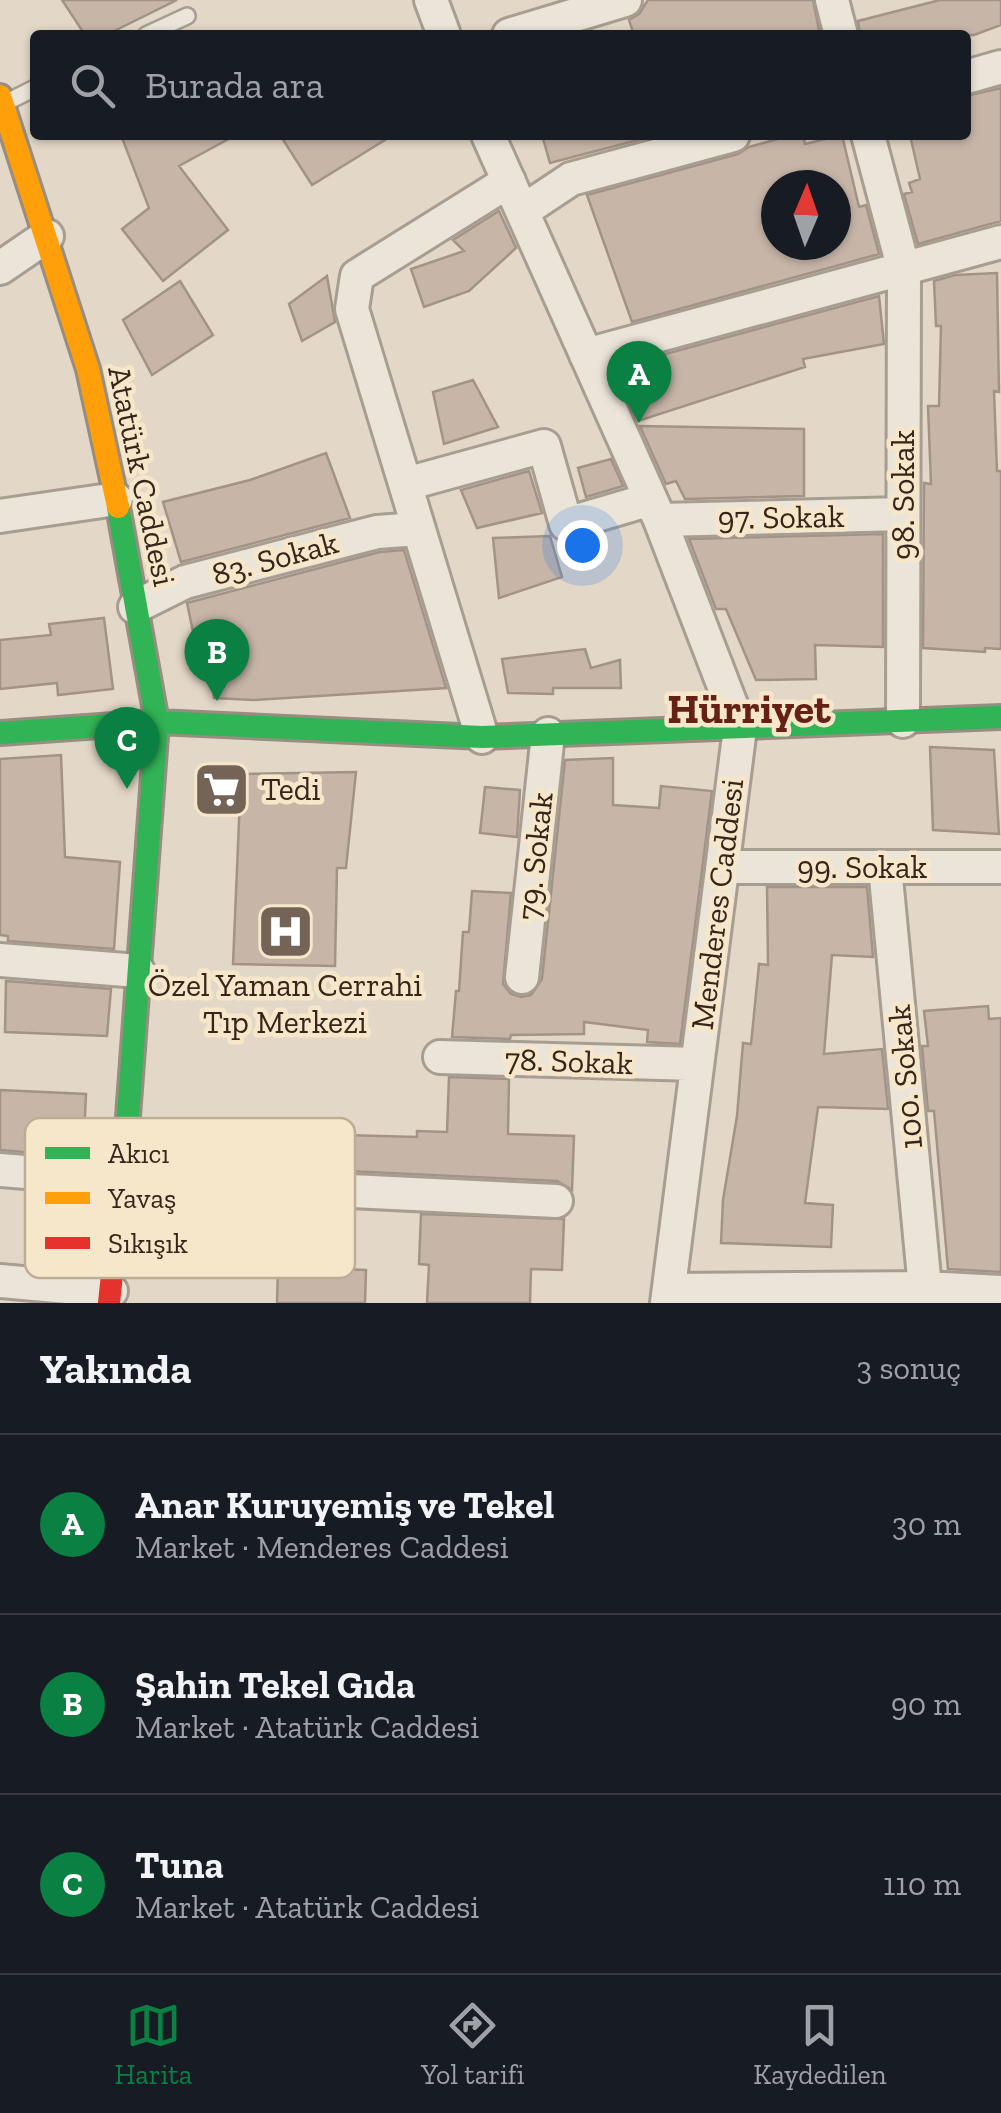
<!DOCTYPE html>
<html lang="tr">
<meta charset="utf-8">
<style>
body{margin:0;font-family:"Zilla Slab",serif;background:#20242c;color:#f1f3f6}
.compass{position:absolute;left:761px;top:170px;width:90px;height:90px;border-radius:50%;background:#171b24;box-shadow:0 2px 8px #0004;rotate:2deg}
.you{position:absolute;left:582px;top:545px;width:35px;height:35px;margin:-25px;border:8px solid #fff;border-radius:50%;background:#1a73e8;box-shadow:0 0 0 15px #1a73e833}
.badge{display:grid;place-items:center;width:65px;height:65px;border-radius:50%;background:#0b8043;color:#fff;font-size:32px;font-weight:700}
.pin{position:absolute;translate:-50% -82px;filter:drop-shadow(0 2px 5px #0008)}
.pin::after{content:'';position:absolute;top:52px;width:35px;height:30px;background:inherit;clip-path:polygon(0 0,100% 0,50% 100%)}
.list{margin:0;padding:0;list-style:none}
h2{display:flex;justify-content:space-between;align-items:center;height:130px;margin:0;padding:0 40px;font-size:42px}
h2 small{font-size:32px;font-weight:400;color:#9ea1a6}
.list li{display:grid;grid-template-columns:65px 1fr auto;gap:30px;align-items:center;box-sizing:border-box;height:180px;padding:0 40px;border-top:2px solid #363941}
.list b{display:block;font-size:38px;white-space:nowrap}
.list p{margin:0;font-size:32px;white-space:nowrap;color:#9ea1a6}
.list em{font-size:32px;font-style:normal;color:#9ea1a6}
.icon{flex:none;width:55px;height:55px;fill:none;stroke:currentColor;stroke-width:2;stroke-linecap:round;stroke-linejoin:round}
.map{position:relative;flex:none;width:1001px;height:1303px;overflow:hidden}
.search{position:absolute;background:#171b24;box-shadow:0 2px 8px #0004;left:30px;right:30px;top:30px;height:110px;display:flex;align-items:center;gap:25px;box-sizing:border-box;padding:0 35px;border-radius:10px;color:#9ea1a6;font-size:38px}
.sheet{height:670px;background:#171b24}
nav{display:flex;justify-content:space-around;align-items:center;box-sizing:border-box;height:140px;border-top:2px solid #363941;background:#171b24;font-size:28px;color:#9ea1a6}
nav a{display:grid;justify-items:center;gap:5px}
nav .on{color:#0b8043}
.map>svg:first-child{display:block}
.building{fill:#c7b5a8;stroke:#a39387;stroke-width:2.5;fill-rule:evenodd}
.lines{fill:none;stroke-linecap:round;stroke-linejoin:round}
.lane-casing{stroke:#a89d91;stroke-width:20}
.street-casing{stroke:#a89d91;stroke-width:38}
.fast-casing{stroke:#978d81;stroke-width:28}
.slow-casing{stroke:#978d81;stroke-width:28}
.jam-casing{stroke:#978d81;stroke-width:28}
.lane{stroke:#ebe4d9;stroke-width:15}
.street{stroke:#ebe4d9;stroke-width:32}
.fast{stroke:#30b455;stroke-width:22}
.slow{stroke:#ff9f0a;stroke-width:22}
.jam{stroke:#e5322d;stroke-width:22}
.labels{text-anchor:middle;stroke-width:9;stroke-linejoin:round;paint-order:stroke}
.street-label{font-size:32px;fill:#36251a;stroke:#f7e7ca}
.poi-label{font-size:32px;fill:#36251a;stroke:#f7e7ca;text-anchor:start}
.district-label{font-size:42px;font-weight:bold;fill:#652116;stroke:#f7e7ca}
.key{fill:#f7e7ca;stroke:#bdad95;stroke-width:2.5}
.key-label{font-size:28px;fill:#36251a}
</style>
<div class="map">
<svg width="1001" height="1303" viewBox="0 0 1001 1303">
<rect width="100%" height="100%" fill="#e3d8c7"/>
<path class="building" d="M62 0H177L106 35H85Z
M648 0H813L820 35H634L629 20 639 14Z
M940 0H1001V25L974 35H860L858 21Z
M1001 88V221L918 244 904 194 912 192 909 183 920 179 910 135H966V96Z
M121 135H236L179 166 228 230 163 281 122 229 149 208Z
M280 135H393L312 185Z
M542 135H657L550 163Z
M792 135H803L805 144 842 135 859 207 866 205 879 254 632 322 587 195 738 154 749 147ZM776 185H836V245H776Z
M499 211 516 248 469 291 424 307 411 269 464 251 453 240Z
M997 273 999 392 994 391 997 471H1001V649L985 648V652L923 648 924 483 931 484 928 406H939L941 326H936L934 281 955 275Z
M327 276 335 322 302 341 289 304Z
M180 281 213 335 152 375 123 320Z
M879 296 884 344 803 359 805 367 638 421 614 368Z
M473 380 498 427 444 444 433 392Z
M640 426 804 429V496L685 499 676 481 666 484Z
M326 453 350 518 181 562 163 502 250 480Z
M611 459 623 486 586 497 578 468Z
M529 471 542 513 477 528 461 490Z
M883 534V647L815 645 816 679 756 680 726 609H716L689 539Z
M550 536 562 577 499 598 493 538Z
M404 550 446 688 253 700 214 698 209 639 195 641 187 603 380 552Z
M104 618 113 689 58 695 57 683 0 689V640L51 635 49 624Z
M585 649 591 668 620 660 621 688H553V694L508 693 502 659Z
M930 747 994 750 999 834 933 830Z
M61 755 65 857 120 862 114 949 8 941V936L0 935V759Z
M613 758V805L659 808 661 786 712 791 680 1044 647 1042 648 1030 584 1022V1034L511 1035 510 1039 452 1037 456 991H459L463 932H469L472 891 511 893 503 984 511 994 521 997 531 995 542 979 565 760Z
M356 772 346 868H337L335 966 233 964 241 774Z
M485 787 520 790 517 837 480 833Z
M767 887H867L873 957 832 955 824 1054 882 1049 888 1109 818 1107 805 1203 833 1205 831 1247 721 1243 723 1200 737 1116 743 1043 751 1044 759 964 768 965Z
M6 981 111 989 107 1036 5 1032Z
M988 1006 989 1019 1001 1018V1272L948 1269 934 1111H928L922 1046H928L924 1011Z
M449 1077 509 1079 508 1134 574 1136 572 1190 557 1181 305 1169 307 1134 417 1137V1131L447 1132Z
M0 1090 86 1094 83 1157 0 1150Z
M421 1214 564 1219 562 1270 531 1269 530 1303H427L429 1265 419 1264Z
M278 1267 366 1270 365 1303H277Z"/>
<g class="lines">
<defs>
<path id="lane" d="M146 35 187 16
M7 102 35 88"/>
<path id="street" d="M431 0 444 35
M832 0 841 35
M509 35 625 0
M966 77 1001 67
M488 135 660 520 740 728 667 1303
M868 135 904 270 903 721
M523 211 571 179 733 135
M0 268 47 236
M586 355 1001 242
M406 484 544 446 566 524 648 500
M0 516 116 499
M660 520 903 514
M135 607 185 582 377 532 419 529
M482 737 352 309 357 276 509 181
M723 867H1001
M885 867 925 1288
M0 960 138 971
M522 977 548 734
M440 1057 697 1064
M0 1170 123 1180 556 1201
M0 1281 111 1291
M669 1290 925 1288 1001 1292"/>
<path id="fast" d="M118 507 157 722 127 1130
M0 733 157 722 482 737 1001 717"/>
<path id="slow" d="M0 96 88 369 118 507"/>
<path id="jam" d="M109 1303 127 1130"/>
</defs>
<use href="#lane" class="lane-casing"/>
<use href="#street" class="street-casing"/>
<use href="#fast" class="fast-casing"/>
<use href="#slow" class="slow-casing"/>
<use href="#jam" class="jam-casing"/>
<use href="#lane" class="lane"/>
<use href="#street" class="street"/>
<use href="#fast" class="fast"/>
<use href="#slow" class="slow"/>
<use href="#jam" class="jam"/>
</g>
<defs>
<symbol id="supermarket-square" viewBox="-11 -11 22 22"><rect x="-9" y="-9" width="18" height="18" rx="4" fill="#736457" stroke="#f7e7ca"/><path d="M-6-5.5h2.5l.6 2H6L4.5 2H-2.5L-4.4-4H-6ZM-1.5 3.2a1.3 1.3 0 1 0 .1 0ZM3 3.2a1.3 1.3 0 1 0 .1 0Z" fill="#fff"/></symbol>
<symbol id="hospital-square" viewBox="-11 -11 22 22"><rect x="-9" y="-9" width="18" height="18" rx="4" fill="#736457" stroke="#f7e7ca"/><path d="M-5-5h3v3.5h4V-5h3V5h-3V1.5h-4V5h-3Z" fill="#fff"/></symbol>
</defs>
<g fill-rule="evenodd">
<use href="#supermarket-square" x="190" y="758" width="63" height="63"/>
<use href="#hospital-square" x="254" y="900" width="63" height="63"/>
</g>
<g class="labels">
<g class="street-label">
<text transform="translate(142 476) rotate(78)" y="11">Atatürk Caddesi</text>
<text transform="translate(903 495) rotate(-90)" y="11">98. Sokak</text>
<text transform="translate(781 517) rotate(-1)" y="11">97. Sokak</text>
<text transform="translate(275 558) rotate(-15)" y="11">83. Sokak</text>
<text transform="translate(535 856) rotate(-84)" y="11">79. Sokak</text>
<text x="862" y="878">99. Sokak</text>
<text transform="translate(717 904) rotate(-83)" y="11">Menderes Caddesi</text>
<text transform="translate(569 1061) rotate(2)" y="11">78. Sokak</text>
<text transform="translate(905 1077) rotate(-95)" y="11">100. Sokak</text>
</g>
<g class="poi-label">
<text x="261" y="800">Tedi</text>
<text x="285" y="996" text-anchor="middle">Özel Yaman Cerrahi<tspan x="285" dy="37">Tıp Merkezi</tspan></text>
</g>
<g class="district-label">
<text x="749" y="723">Hürriyet</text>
</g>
</g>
<rect x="25" y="1118" width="330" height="160" rx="15" class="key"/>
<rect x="45" y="1147" width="45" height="12" fill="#30b455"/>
<rect x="45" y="1192" width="45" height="12" fill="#ff9f0a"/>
<rect x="45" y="1237" width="45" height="12" fill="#e5322d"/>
<g class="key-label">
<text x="108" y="1163">Akıcı</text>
<text x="108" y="1208">Yavaş</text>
<text x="108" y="1253">Sıkışık</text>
</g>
</svg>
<svg class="compass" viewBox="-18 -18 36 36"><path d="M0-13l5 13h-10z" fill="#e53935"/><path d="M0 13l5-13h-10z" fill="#9ea1a6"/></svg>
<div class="you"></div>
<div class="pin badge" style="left:639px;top:423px">A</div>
<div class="pin badge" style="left:217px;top:701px">B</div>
<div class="pin badge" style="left:127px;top:789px">C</div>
<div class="search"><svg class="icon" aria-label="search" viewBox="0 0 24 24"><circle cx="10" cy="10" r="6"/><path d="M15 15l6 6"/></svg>Burada ara</div>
</div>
<section class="sheet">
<h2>Yakında<small>3 sonuç</small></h2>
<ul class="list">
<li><span class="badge">A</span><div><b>Anar Kuruyemiş ve Tekel</b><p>Market · Menderes Caddesi</p></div><em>30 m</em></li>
<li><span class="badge">B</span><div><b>Şahin Tekel Gıda</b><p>Market · Atatürk Caddesi</p></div><em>90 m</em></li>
<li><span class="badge">C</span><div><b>Tuna</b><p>Market · Atatürk Caddesi</p></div><em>110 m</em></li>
</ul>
</section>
<nav>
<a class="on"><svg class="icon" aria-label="map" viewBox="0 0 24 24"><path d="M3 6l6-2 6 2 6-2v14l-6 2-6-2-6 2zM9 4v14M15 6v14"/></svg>Harita</a>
<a><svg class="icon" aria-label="directions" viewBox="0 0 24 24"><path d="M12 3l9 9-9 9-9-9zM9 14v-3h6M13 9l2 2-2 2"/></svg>Yol tarifi</a>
<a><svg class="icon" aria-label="saved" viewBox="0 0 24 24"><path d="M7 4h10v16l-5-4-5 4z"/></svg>Kaydedilen</a>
</nav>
